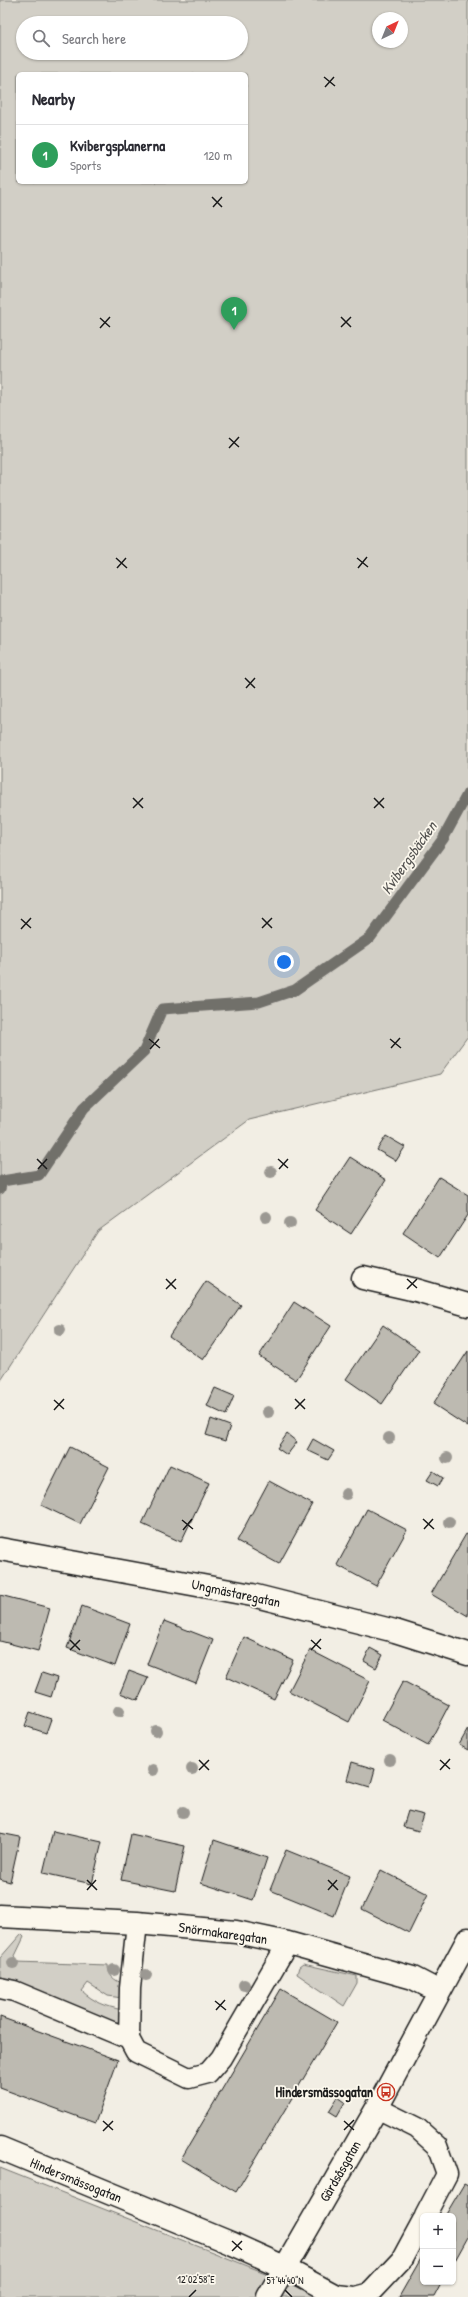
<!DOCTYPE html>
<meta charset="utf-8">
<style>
body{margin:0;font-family:"Patrick Hand",sans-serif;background:#f7f7f7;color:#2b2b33}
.controls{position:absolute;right:12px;bottom:12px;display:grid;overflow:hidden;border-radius:6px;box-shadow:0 1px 3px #0004}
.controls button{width:36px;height:36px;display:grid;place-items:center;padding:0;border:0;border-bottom:1px solid #e1e1e2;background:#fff;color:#2b2b33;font:20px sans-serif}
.compass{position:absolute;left:372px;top:12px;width:36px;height:36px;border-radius:50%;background:#fff;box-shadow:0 1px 3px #0004;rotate:43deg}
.you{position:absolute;left:284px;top:962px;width:14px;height:14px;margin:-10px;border:3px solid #fff;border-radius:50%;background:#1a73e8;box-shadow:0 0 0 6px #1a73e833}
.badge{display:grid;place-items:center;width:26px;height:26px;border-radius:50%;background:#c8321e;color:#fff;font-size:13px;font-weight:700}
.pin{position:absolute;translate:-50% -33px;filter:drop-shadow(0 1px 2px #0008)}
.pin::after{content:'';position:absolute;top:21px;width:14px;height:12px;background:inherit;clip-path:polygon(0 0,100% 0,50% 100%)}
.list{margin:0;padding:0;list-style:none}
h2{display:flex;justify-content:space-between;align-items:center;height:52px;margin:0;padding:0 16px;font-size:17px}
h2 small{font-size:13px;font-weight:400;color:#7c7c81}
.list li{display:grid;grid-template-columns:26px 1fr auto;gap:12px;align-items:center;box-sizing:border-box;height:60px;padding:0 16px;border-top:1px solid #e1e1e2}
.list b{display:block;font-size:15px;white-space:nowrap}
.list p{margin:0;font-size:13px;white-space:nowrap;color:#7c7c81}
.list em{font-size:13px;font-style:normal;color:#7c7c81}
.icon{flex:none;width:22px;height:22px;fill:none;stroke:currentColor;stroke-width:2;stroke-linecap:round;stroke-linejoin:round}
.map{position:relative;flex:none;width:468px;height:2297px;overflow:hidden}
.search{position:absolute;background:#fff;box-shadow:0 1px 3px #0004;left:16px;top:16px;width:232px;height:44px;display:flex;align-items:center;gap:10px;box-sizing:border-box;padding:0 14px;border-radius:22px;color:#7c7c81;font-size:15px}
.panel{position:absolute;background:#fff;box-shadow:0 1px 3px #0004;left:16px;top:72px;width:232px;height:112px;border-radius:6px}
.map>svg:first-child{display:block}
.green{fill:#d2cfc6;stroke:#777671;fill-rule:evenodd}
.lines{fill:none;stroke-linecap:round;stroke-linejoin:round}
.stream{stroke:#716f6b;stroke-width:11}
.building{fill:#bdbab1;stroke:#1c1c1c}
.lane-casing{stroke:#1c1c1c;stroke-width:23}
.street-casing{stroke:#1c1c1c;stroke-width:25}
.lane{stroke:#fbf7ec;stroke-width:20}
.street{stroke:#fbf7ec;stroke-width:22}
.tree{fill:#9b9892}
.ticks{fill:none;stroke:#1c1c1c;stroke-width:1.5}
.labels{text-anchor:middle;stroke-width:3.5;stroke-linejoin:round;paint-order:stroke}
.street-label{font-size:14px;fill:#1c1c1c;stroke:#fbf7ec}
.poi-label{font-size:14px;font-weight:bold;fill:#1c1c1c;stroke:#fbf7ec;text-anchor:end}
.water-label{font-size:15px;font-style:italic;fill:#545351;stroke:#fbf7ec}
.ticks-label{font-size:10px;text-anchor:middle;fill:#1c1c1c;stroke:#fbf7ec;stroke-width:3.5;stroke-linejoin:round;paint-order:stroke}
</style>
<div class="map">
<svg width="468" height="2297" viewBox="0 0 468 2297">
<rect width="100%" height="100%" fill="#f2eee4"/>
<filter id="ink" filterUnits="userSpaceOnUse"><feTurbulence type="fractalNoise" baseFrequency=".025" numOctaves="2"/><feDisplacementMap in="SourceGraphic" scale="8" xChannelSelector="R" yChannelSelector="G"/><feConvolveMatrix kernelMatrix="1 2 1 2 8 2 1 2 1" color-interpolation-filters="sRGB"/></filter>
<g filter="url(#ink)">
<path class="green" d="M0 0H468V1036L440 1074 249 1120 98 1231 0 1382ZM378 18H402V42H378ZM23 23H241V53H23ZM18 74H246V182H18Z
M21 1934 24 1937 13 1960 16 1962 108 1965C108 1976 114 1980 124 1984L122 1998 108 1996 88 1983 82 1991C94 2002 105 2006 122 2010V2022H112L0 1983V1958Z
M303 1964 357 1976V1983L344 2006 297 1974 299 1967Z
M0 2168 326 2297H0Z"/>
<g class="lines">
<path class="stream" d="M0 1189 2 1181 39 1175 84 1108 144 1051 162 1009 259 1002 295 990 370 938 443 839 468 793"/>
</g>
<path class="building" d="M386 1136 405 1147 396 1161 377 1150Z
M350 1157 386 1180 351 1234 315 1210Z
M439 1177 468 1195V1215L440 1258 403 1233Z
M206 1281 241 1305 203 1360 169 1336Z
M294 1302 331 1326 296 1380 259 1356Z
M383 1325 419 1350 382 1404 346 1379Z
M468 1351V1427L433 1404Z
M215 1388 234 1396 226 1415 207 1406Z
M211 1419 230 1426 225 1441 206 1435Z
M287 1434 297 1442 287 1455 277 1448Z
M313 1439 334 1451 328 1460 307 1450Z
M70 1447 109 1467 80 1524 41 1505Z
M170 1465 209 1483 181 1542 142 1524Z
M433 1471 443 1478 438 1486 427 1480Z
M269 1481 312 1504 279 1564 237 1541Z
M367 1509 407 1530 376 1586 337 1565Z
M466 1534 468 1535V1616L431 1594Z
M0 1595 50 1608 38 1651 0 1641Z
M82 1606 130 1624 115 1666 67 1648Z
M164 1621 213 1640 196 1683 147 1664Z
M244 1637 293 1660 274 1699 226 1677Z
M370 1648 383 1655 376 1668 364 1661Z
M310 1650 370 1681 349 1722 289 1691Z
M129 1671 148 1678 138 1700 120 1693Z
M42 1673 57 1678 51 1697 35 1692Z
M403 1681 449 1705 428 1745 382 1720Z
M30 1712 51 1719 46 1733 25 1726Z
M468 1729V1750L459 1745Z
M352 1762 375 1769 370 1787 347 1780Z
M408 1811 424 1815 419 1831 403 1827Z
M53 1831 102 1842 92 1884 43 1873Z
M0 1833 20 1837 10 1882 0 1879Z
M131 1834 185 1846 175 1891 121 1880Z
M214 1840 267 1858 253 1900 201 1883Z
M286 1850 350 1876 334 1916 270 1890Z
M381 1870 428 1894 409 1933 362 1909Z
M281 1989 337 2022 236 2192 181 2159Z
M0 2017 118 2060 95 2123 0 2088Z
M338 2097 345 2102 337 2116 329 2111Z
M464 2184 468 2186V2237L453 2264V2216H445Z
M423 2255V2282H442L434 2297H399Z"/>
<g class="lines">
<defs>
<path id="lane" d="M0 1988 14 1991 129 2039 136 2052 189 2078 208 2073 221 2058 288 1943
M129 2039 130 1988 137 1923
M377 2108 417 2128 437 2146 447 2174 425 2216
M284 2267 336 2295 353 2297
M355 2297 370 2293 402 2259 423 2220"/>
<path id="street" d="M363 1278 416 1290 468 1305
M0 1549 252 1595 395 1631 468 1654
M0 1916 137 1923 236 1932 288 1943 413 1978 438 1991
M0 2148 233 2244 284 2267
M268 2297 377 2108 468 1939"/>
</defs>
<use href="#lane" class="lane-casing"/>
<use href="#street" class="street-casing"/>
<use href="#lane" class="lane"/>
<use href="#street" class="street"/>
</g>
<g class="tree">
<circle cx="271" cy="1172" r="6"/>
<circle cx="266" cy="1217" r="6"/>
<circle cx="290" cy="1223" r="6"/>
<circle cx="60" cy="1330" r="6"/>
<circle cx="268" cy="1412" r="6"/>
<circle cx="389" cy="1438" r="6"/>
<circle cx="447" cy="1458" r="6"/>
<circle cx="346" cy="1494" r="6"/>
<circle cx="449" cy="1522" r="6"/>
<circle cx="119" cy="1711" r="6"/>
<circle cx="156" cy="1731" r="6"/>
<circle cx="390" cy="1760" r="6"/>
<circle cx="192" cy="1769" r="6"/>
<circle cx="153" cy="1770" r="6"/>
<circle cx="183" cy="1812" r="6"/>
<circle cx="13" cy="1963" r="6"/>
<circle cx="114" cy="1970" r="6"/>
<circle cx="146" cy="1975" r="6"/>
<circle cx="244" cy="1985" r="6"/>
</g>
</g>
<path class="ticks" d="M324 77 335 86M325 87 334 77M212 197 222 207M213 207 222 197M341 317 351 327M100 318 110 327M341 327 351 317M100 328 110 317M229 438 239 447M229 448 239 437M116 558 127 568M357 558 368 567M117 568 126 558M358 568 367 557M245 678 255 688M246 688 255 678M133 798 143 808M374 798 384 808M133 808 143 798M374 808 384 798M262 918 272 928M21 919 31 928M262 928 272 918M21 929 31 918M149 1039 160 1048M390 1039 401 1048M391 1048 400 1038M150 1049 159 1039M37 1159 47 1169M278 1159 288 1168M38 1169 47 1159M279 1169 288 1159M166 1279 176 1289M407 1279 417 1288M166 1289 176 1279M407 1289 417 1279M295 1399 305 1409M54 1400 64 1409M295 1409 305 1399M54 1410 64 1399M423 1519 434 1529M182 1520 193 1529M424 1529 433 1519M183 1530 192 1519M70 1640 80 1650M311 1640 321 1649M70 1650 80 1640M311 1650 321 1639M199 1760 209 1770M440 1760 450 1769M199 1770 209 1760M440 1770 450 1759M87 1880 97 1890M328 1880 338 1890M87 1890 96 1880M328 1890 337 1880M215 2001 226 2010M216 2010 225 2000M103 2121 113 2130M344 2121 354 2130M344 2130 354 2120M103 2131 113 2121M232 2241 242 2250M232 2251 242 2241M285 2290 292 2297M189 2297 196 2290"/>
<defs>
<symbol id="bus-ring" viewBox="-11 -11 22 22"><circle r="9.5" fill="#fbf7ec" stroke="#c8321e" stroke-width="1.5"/><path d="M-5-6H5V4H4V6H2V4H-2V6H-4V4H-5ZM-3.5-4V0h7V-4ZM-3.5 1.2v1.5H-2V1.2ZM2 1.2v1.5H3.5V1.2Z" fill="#c8321e"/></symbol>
</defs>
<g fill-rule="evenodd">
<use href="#bus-ring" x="376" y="2082" width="20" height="20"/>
</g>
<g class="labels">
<g class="street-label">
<text transform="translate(236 1593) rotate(12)" y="5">Ungmästaregatan</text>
<text transform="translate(223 1933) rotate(8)" y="5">Snörmakaregatan</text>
<text transform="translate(340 2171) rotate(-60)" y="5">Gärdsåsgatan</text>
<text transform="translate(76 2180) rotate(22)" y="5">Hindersmässogatan</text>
</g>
<g class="poi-label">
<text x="373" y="2097">Hindersmässogatan</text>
</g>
<g class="water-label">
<text transform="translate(409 858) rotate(-55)" y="5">Kvibergsbäcken</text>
</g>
</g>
<g class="ticks-label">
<text x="196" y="2283">12°02'58"E</text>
<text x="285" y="2284">57°44'40"N</text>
</g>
</svg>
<div class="controls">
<button>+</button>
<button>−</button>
</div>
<svg class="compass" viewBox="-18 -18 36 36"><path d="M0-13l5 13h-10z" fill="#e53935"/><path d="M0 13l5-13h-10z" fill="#7c7c81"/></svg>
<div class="you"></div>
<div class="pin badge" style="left:234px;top:330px;background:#2e9e5b">1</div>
<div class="search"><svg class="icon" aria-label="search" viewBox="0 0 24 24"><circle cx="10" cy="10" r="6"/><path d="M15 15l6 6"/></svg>Search here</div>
<section class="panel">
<h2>Nearby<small></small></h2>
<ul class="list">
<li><span class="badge" style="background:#2e9e5b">1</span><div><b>Kvibergsplanerna</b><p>Sports</p></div><em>120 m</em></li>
</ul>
</section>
</div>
